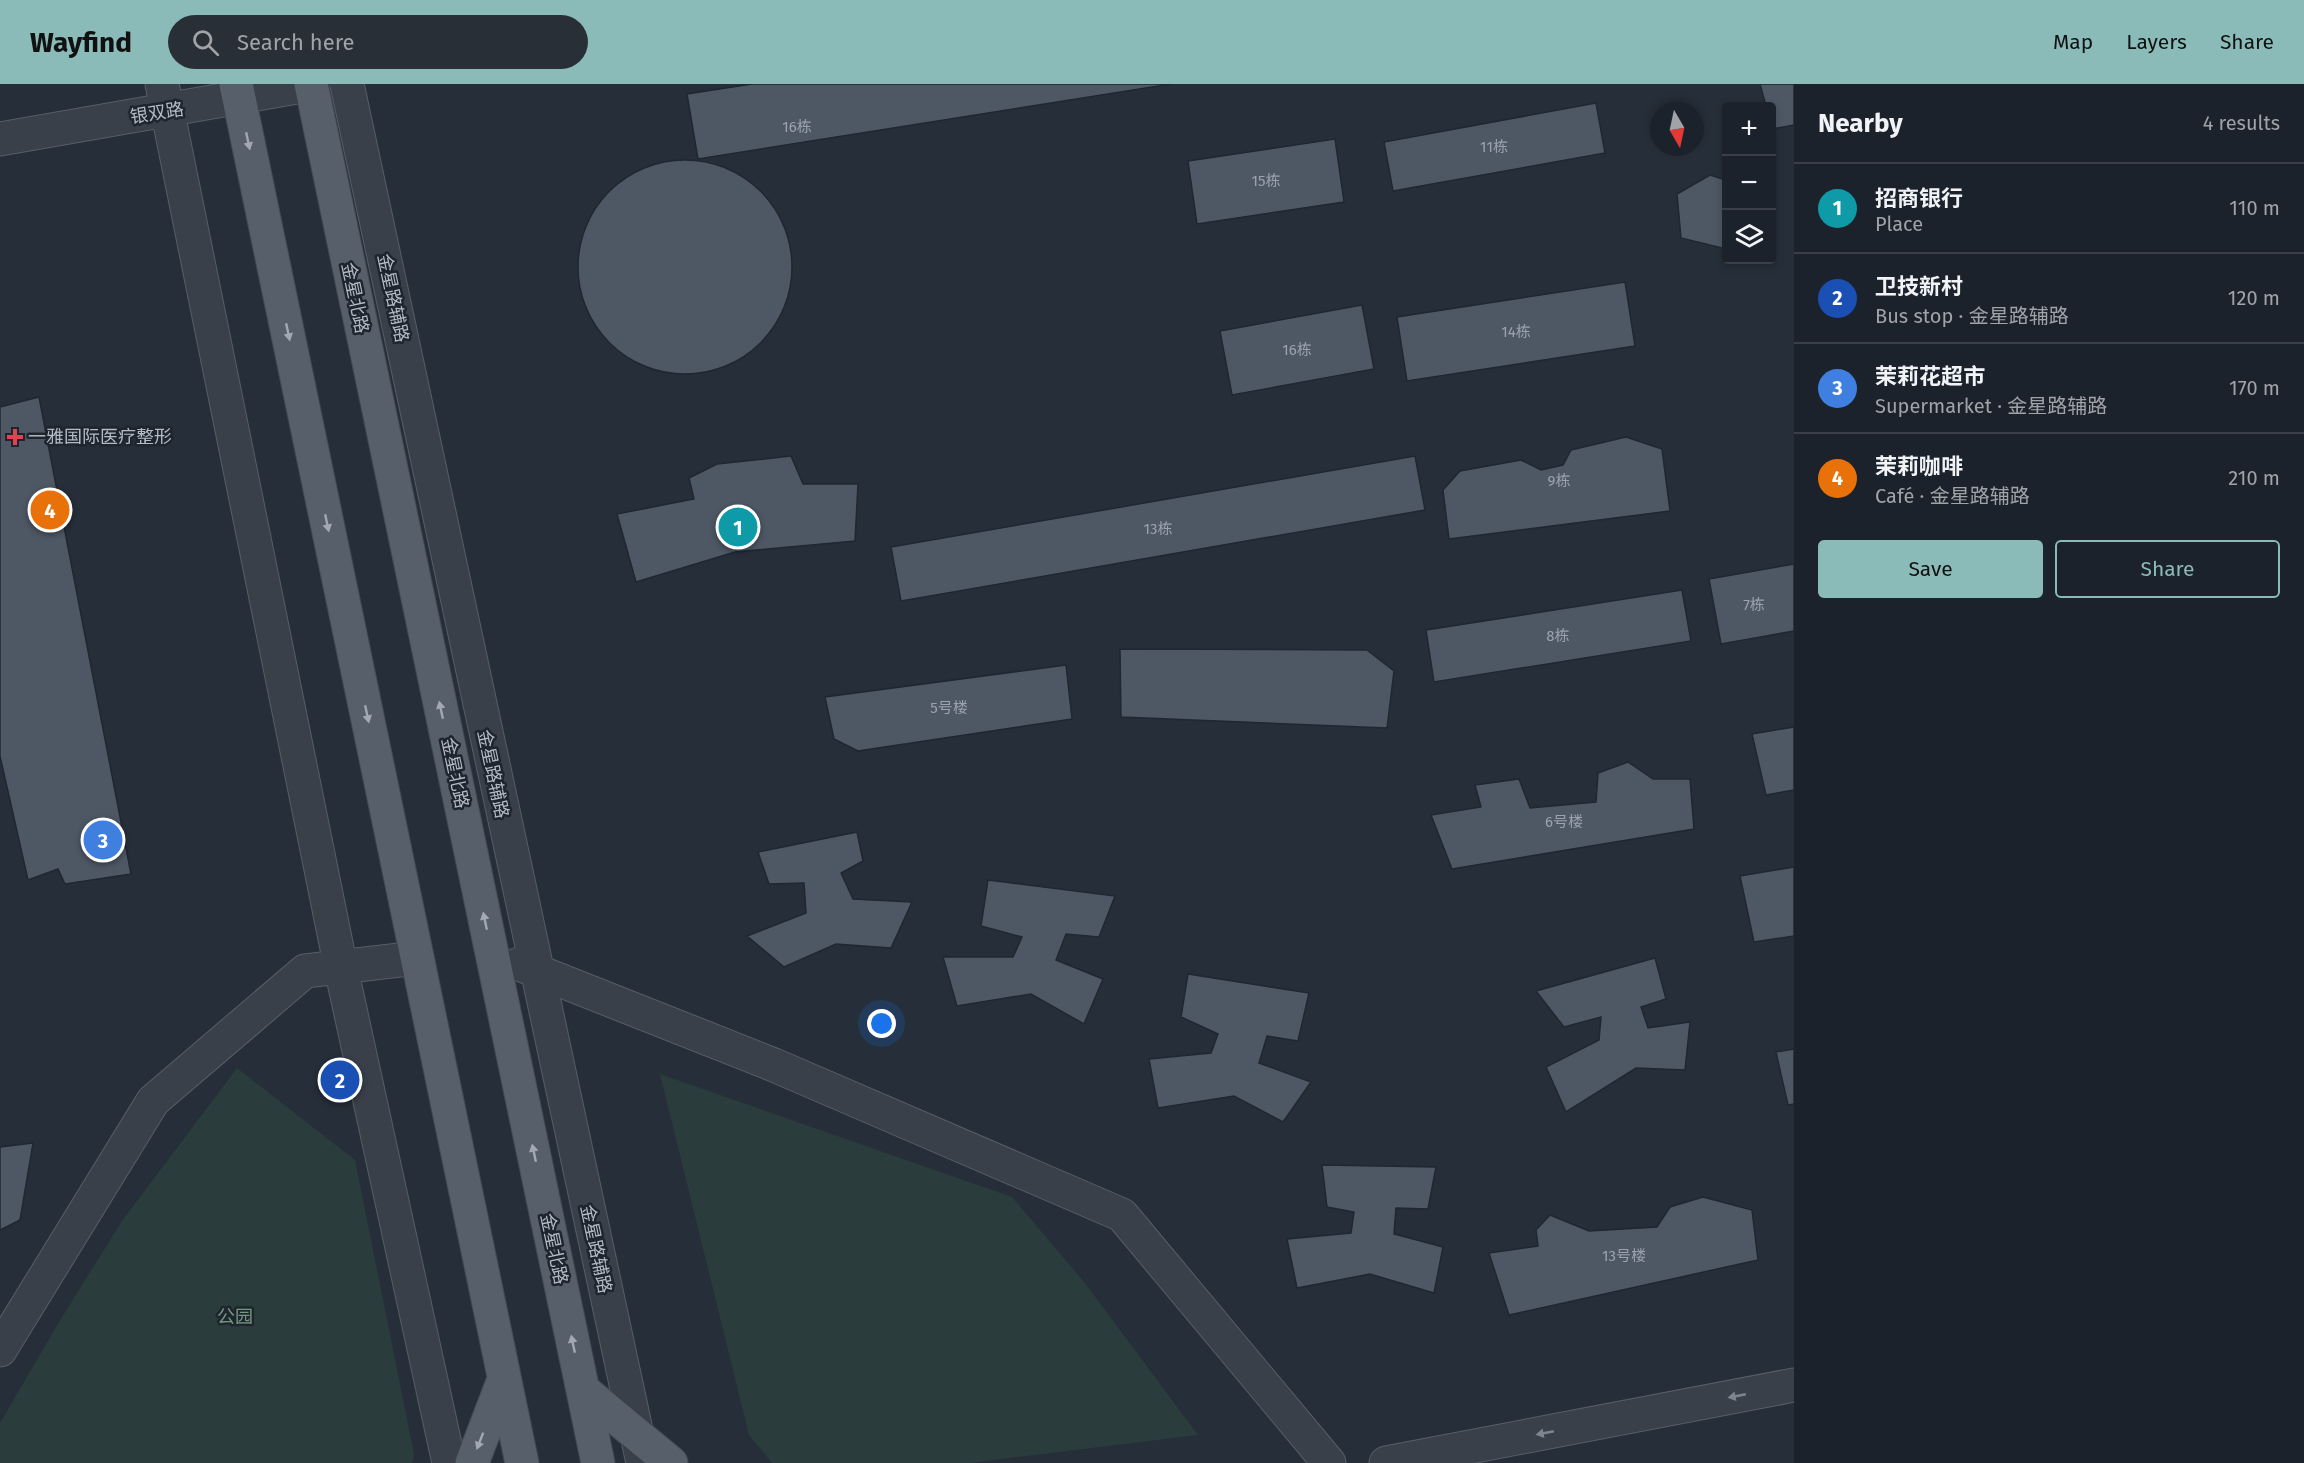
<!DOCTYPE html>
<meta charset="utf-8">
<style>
body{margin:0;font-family:"Fira Sans","Noto Sans SC",sans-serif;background:#292f37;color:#f1f3f6}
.controls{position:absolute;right:18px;top:18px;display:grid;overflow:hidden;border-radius:6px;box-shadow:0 3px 9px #0003}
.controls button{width:54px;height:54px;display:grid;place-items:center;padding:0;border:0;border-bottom:2px solid #3a3f47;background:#1c222b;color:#f1f3f6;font:30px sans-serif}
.compass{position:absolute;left:1650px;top:18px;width:54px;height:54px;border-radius:50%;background:#1c222b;box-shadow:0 3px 9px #0003;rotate:171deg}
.you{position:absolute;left:882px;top:940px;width:21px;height:21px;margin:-15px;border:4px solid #fff;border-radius:50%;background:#1a73e8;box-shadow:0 0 0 9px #1a73e833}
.badge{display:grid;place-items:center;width:39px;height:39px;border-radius:50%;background:#8bbbb9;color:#fff;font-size:20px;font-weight:700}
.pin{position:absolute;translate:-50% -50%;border:3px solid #fff;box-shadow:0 2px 6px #0006}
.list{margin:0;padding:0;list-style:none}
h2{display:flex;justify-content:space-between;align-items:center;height:78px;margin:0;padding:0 24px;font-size:26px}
h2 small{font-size:20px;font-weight:400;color:#a0a4a9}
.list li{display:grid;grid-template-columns:39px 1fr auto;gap:18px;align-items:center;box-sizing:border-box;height:90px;padding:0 24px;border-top:2px solid #3a3f47}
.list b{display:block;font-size:22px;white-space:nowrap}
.list p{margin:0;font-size:20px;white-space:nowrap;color:#a0a4a9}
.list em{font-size:20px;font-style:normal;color:#a0a4a9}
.actions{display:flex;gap:12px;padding:18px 24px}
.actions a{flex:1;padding:14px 0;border:2px solid #8bbbb9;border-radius:6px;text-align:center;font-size:21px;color:#8bbbb9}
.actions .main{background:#8bbbb9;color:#111}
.icon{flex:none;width:33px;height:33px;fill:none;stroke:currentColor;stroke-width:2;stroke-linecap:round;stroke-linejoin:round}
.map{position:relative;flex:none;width:1794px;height:1379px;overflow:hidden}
header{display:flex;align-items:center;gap:36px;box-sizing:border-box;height:84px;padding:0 30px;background:#8bbbb9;color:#111}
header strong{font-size:28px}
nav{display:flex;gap:33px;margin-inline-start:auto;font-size:21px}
.search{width:420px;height:54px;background:#292f37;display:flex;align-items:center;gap:15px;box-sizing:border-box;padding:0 21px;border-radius:33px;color:#a0a4a9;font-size:22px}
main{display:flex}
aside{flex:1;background:#1c222b}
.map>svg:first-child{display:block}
.green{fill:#2b3c3c}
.building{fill:#4e5865;stroke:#202731;stroke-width:1.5}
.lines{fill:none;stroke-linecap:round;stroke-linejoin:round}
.minor-casing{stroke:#575e68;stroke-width:35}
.major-casing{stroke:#424953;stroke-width:35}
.minor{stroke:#39404a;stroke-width:33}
.major{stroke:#575f6a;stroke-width:33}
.oneway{fill:#a2a9b3}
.oneway2{fill:#7d848e}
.health-dot{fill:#e0444e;stroke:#1e252f;stroke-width:2}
.labels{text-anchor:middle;stroke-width:5;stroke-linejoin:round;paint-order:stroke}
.number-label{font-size:15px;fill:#9ba2ad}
.street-label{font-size:18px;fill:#b5bbc5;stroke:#1e252f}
.poi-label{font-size:18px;fill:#b5bbc5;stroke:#1e252f;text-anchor:start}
.park-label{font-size:18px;fill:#76987e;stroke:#1e252f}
</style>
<header>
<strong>Wayfind</strong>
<div class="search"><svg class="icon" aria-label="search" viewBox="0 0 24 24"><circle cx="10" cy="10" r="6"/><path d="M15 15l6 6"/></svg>Search here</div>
<nav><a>Map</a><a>Layers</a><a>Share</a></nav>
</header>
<main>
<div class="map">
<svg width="1794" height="1379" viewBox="0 0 1794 1379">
<rect width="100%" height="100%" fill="#262e39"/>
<path class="green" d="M237 984 355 1076 414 1370 412 1379H0V1339L59 1238 122 1137Z
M660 990 1012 1113 1085 1199 1198 1351 970 1379H772L749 1351Z"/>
<path class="building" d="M752 0H1171L698 75 687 10Z
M1760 0H1794V41L1772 45V22H1766Z
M1596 19 1605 69 1393 107 1384 58Z
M1335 55 1344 118 1197 140 1188 77Z
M578 183a107 107 0 1 1 214 0a107 107 0 1 1-214 0Z
M1710 91 1726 96V161L1722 164 1681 154 1677 110Z
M1625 198 1635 262 1407 297 1397 233Z
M1362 221 1374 285 1232 311 1220 247Z
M39 313 131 790 65 800 58 785 28 796 0 672V323Z
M1626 353 1662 365 1670 427 1449 455 1443 406 1460 387 1521 376 1541 386 1563 381 1571 366Z
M791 372 803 400H858L855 457 735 468 636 498 617 430 694 415 689 394 717 380Z
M1415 372 1425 426 901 517 891 463Z
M1794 480V547L1721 560 1709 495Z
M1682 506 1691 557 1434 598 1426 546Z
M1120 565 1367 566 1394 587 1387 644 1121 633Z
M1066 581 1072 635 858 667 834 655 825 613Z
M1794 643V706L1766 711 1752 650Z
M1628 678 1653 695H1690L1694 745 1452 785 1431 731 1481 723 1475 701 1519 695 1530 724 1596 718 1598 689Z
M857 748 863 777 841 789 853 815 912 818 891 864 836 860 784 883 747 852 806 829 804 799 769 800 758 768Z
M1794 783V852L1754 858 1740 792Z
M988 796 1115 812 1099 853 1066 850 1056 876 1103 895 1084 940 1031 910 957 922 943 873H1013L1022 853 981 842Z
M1655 874 1666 915 1641 923 1648 944 1690 938 1685 986 1636 984 1566 1028 1546 983 1599 956 1601 933 1564 943 1536 907Z
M1188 890 1309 909 1298 957 1267 952 1259 979 1311 998 1283 1038 1234 1012 1158 1024 1149 975 1211 969 1218 950 1181 933Z
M1794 965V1020L1788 1021 1776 968Z
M33 1059 20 1136 0 1146V1063Z
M1322 1081 1436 1083 1428 1125 1396 1124 1394 1150 1443 1163 1434 1209 1370 1190 1297 1204 1287 1155 1351 1149 1354 1128 1327 1123Z
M1703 1113 1752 1126 1758 1176 1509 1231 1489 1169 1538 1162 1536 1146 1550 1131 1589 1147 1657 1143 1670 1123Z"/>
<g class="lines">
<defs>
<path id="minor" d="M162 0 341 884 449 1379
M347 0 643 1379
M0 55 314 0
M519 880 774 981 1122 1131 1329 1379
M0 1266 153 1017 305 887 417 874
M1386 1379 1794 1301"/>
<path id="major" d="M236 0 522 1379
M311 0 598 1379
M583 1306 671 1379
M472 1379 504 1295"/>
</defs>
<use href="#minor" class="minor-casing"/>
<use href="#major" class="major-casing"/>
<use href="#minor" class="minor"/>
<use href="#major" class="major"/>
</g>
<defs><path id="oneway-solid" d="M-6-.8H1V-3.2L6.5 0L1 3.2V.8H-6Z" transform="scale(1.5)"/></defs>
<g class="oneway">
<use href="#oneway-solid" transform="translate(248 57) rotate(78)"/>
<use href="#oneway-solid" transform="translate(288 248) rotate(78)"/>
<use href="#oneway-solid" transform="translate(327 439) rotate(78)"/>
<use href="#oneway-solid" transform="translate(441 626) rotate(-102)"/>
<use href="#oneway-solid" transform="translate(367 630) rotate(78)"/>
<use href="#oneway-solid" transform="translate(485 837) rotate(-102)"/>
<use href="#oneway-solid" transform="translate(534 1069) rotate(-102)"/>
<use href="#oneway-solid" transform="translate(573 1260) rotate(-102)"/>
<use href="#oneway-solid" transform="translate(480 1357) rotate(111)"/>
</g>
<g class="oneway2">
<use href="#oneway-solid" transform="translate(1737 1312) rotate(169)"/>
<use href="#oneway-solid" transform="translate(1545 1349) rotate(169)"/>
</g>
<path class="health-dot" d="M12 344h6v6h6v6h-6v6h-6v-6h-6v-6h6z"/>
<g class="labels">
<g class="number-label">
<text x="797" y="48">16栋</text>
<text x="1494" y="68">11栋</text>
<text x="1266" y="102">15栋</text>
<text x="1516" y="253">14栋</text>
<text x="1297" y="271">16栋</text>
<text x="1559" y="402">9栋</text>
<text x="1158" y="450">13栋</text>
<text x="1754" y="526">7栋</text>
<text x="1558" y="557">8栋</text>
<text x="949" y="629">5号楼</text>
<text x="1564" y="743">6号楼</text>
<text x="1624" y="1177">13号楼</text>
</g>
<g class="street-label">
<text transform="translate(157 29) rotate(-9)" y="6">银双路</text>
<text transform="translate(355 214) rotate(78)" y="6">金星北路</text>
<text transform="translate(393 214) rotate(78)" y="6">金星路辅路</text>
<text transform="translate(455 689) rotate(78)" y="6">金星北路</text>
<text transform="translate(493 690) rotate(78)" y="6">金星路辅路</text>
<text transform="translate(554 1165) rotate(78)" y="6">金星北路</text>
<text transform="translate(596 1165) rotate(78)" y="6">金星路辅路</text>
</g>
<g class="poi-label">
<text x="28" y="359">一雅国际医疗整形</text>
</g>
<g class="park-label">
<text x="235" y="1239">公园</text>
</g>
</g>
</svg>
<div class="controls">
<button>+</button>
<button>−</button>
<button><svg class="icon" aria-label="layers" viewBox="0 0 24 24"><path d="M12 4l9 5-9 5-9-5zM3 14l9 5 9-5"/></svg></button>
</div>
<svg class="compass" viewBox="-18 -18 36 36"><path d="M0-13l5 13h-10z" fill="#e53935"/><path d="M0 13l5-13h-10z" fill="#a0a4a9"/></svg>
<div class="you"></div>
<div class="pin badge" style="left:738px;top:443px;background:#0f9aa8">1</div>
<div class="pin badge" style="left:340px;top:996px;background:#1a4fb4">2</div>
<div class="pin badge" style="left:103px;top:756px;background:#3f7fe0">3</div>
<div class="pin badge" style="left:50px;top:426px;background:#e8710a">4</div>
</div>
<aside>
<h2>Nearby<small>4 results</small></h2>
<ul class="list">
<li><span class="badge" style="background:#0f9aa8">1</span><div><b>招商银行</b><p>Place</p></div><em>110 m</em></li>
<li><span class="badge" style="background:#1a4fb4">2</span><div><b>卫技新村</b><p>Bus stop · 金星路辅路</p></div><em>120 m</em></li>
<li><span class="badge" style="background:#3f7fe0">3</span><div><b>茉莉花超市</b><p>Supermarket · 金星路辅路</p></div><em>170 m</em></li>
<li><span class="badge" style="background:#e8710a">4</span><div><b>茉莉咖啡</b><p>Café · 金星路辅路</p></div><em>210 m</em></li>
</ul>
<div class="actions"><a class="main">Save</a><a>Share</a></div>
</aside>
</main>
